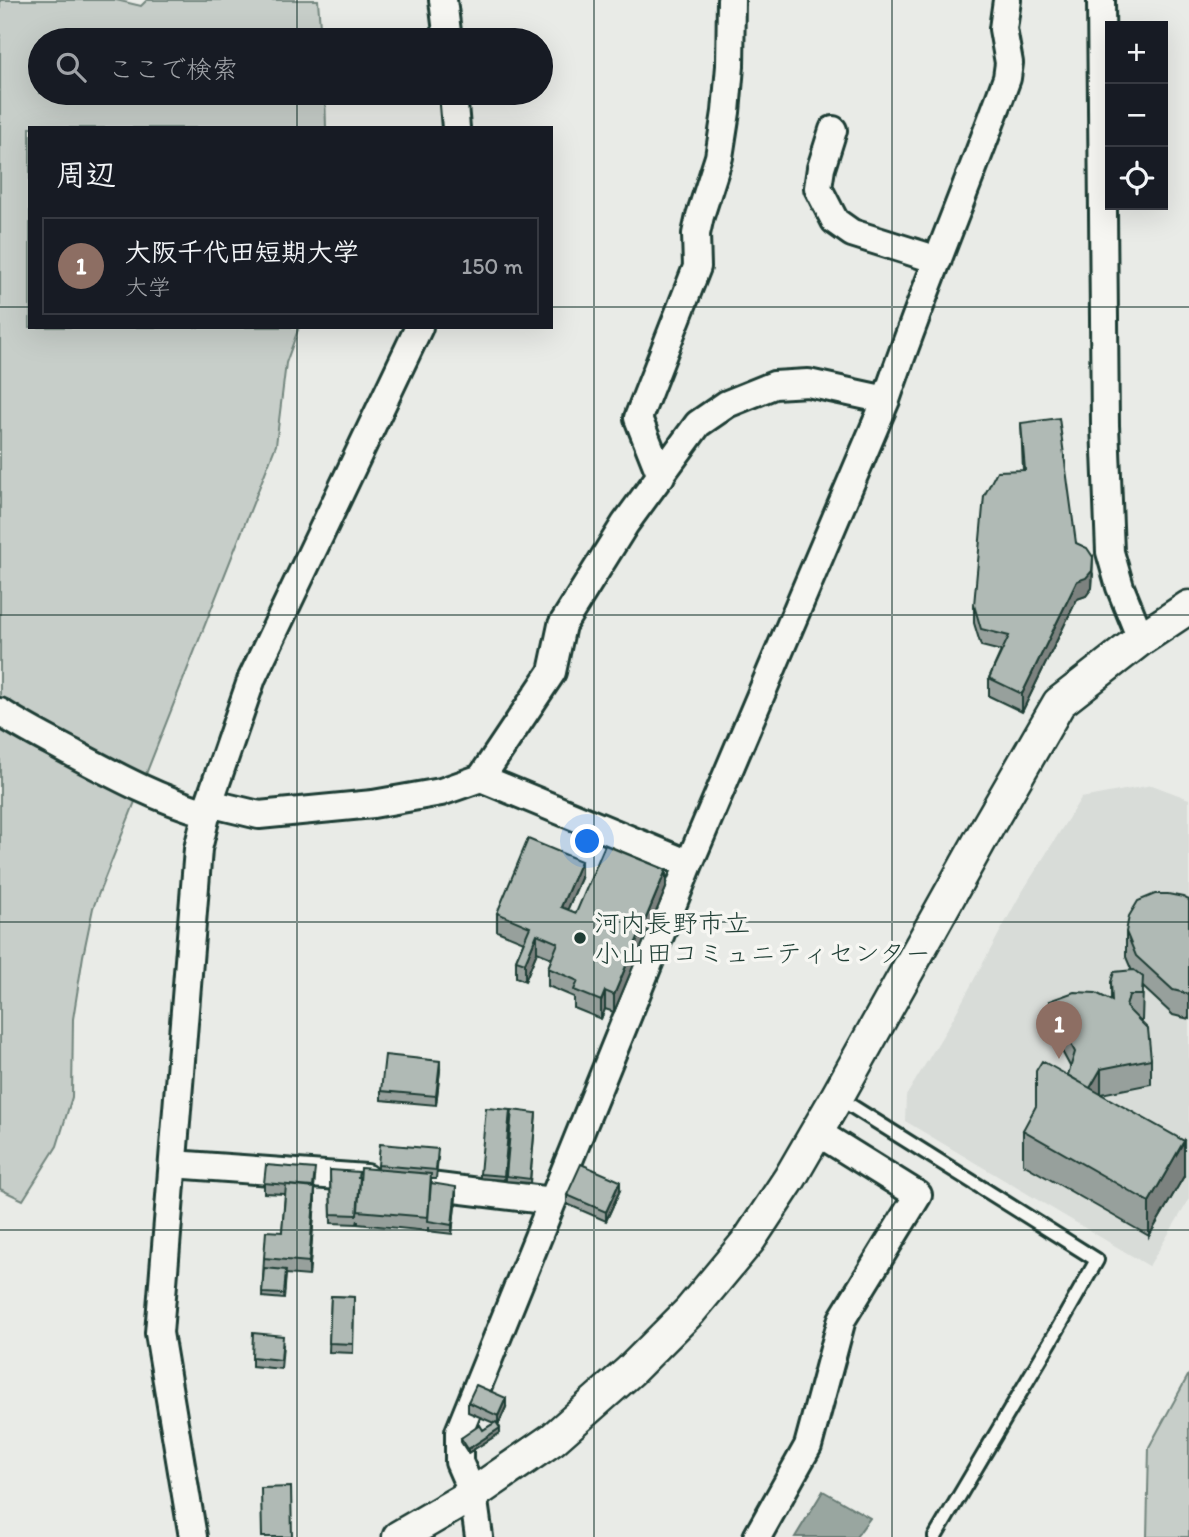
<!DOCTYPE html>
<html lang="ja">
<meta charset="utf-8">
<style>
body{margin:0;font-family:Itim,"Klee One",sans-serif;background:#20242c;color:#f1f3f6}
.controls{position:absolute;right:21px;top:21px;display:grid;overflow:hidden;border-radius:0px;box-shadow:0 7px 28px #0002}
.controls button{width:63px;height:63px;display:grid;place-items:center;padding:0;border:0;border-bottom:2px solid #363941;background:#171b24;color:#f1f3f6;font:35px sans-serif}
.you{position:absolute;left:588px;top:842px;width:24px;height:24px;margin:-18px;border:5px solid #fff;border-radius:50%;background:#1a73e8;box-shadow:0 0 0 10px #1a73e833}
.badge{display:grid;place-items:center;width:46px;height:46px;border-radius:50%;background:#92a19f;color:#fff;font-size:23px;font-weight:700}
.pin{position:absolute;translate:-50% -58px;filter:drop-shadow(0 2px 4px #0008)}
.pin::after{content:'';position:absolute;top:37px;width:24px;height:21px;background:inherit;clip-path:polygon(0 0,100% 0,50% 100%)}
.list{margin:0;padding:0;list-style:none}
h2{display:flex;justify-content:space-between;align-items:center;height:91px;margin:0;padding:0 28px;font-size:30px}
h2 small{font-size:23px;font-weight:400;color:#9ea1a6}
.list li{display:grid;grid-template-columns:46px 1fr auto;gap:21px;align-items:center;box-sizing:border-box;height:98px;margin:0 14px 14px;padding:0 14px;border:2px solid #363941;border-radius:0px}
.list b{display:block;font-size:26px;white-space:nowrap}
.list p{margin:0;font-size:23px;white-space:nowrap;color:#9ea1a6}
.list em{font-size:23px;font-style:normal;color:#9ea1a6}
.icon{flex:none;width:38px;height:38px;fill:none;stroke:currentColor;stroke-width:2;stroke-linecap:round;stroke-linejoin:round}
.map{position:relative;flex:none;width:1189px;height:1537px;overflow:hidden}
.search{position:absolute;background:#171b24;box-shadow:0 7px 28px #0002;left:28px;top:28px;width:525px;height:77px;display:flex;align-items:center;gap:18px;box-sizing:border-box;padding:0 24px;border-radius:38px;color:#9ea1a6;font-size:26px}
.panel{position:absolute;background:#171b24;box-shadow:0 7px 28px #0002;left:28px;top:126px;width:525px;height:203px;border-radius:0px}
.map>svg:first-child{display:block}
.built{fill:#d8dcd8}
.green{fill:#c7cec9;stroke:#73867e;stroke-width:2}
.water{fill:#99a6a0;stroke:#687c75;stroke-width:2}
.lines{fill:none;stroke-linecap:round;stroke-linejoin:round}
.service-casing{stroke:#1f3d34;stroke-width:18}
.minor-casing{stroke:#1f3d34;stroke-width:32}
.tertiary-casing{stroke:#1f3d34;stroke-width:37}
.service{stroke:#f6f6f2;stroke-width:12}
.minor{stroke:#f6f6f2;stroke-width:26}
.tertiary{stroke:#f6f6f2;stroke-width:32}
.wall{fill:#97a09c;stroke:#1f3d34;stroke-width:2}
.shaded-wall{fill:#7b827f;stroke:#1f3d34;stroke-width:2}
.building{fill:#b0bab5;stroke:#1f3d34;stroke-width:2}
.grid{fill:none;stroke:#1f3d34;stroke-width:2;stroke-opacity:0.55}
.poi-dot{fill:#1f3d34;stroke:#f6f6f2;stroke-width:2.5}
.labels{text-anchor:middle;stroke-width:7;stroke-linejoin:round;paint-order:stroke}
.poi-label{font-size:26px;fill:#1f3d34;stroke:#f6f6f2;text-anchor:start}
</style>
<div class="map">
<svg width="1189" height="1537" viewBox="0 0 1189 1537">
<rect width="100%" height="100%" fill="#e9ebe7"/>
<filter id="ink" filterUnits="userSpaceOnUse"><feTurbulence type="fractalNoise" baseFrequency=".0143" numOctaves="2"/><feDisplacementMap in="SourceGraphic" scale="14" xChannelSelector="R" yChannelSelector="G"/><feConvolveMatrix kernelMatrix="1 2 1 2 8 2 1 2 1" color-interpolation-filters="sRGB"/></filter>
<g filter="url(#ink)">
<path class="built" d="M1152 785 1189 799V1200L1149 1266 905 1121 906 1096 951 1022 1019 897 1081 798Z"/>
<path class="green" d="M0 0H116L141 6 147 0H318L321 40H40V93H325L326 128H30V327H299L286 363 276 445 93 908 83 956 73 1019 72 1097 57 1146 23 1200 0 1189Z
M1189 1374V1537H1147L1149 1447Z"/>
<path class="water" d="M823 1491 870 1518 856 1537H795Z"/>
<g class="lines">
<defs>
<path id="service" d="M837 1097 1097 1260 1052 1339 935 1537"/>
<path id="minor" d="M443 0 448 40
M1101 0 1105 425 1110 552 1120 587 1141 639
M453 93 456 128
M833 130 821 168 818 188 835 221 852 233 938 260
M661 476 638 418 697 267 696 234 700 216 719 157 726 112 730 66 731 0
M0 712C21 726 45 738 67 750 112 774 157 799 207 813
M481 778 689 864
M209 803 259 815 373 804 441 792 481 778 552 672 562 625 625 524 698 424 727 404 774 385 808 383 886 400
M173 1164 366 1178
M422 1185 552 1201
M193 1537 159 1333 198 849 209 803 252 678 419 327
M479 1537 473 1494 459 1462V1432L689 864 886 400C923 291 968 186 1007 78L1009 63 1003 29 1007 0
M757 1537 808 1446 842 1319 918 1195 817 1132"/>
<path id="tertiary" d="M399 1537 473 1494 553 1439 630 1371 690 1311 749 1240 790 1178 837 1097 988 826 1059 703 1141 639 1189 607"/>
</defs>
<use href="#service" class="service-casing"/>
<use href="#minor" class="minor-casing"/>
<use href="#tertiary" class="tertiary-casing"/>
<use href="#service" class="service"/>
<use href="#minor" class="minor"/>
<use href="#tertiary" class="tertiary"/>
</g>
<path class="wall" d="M1021 423 1076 543 1093 574 1092 588 1086 596 1077 599 1022 712 989 696V678L1001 651 981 646 974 623V605L1023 470Z
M581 878 567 910 576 913 666 888 614 1012 605 1009 601 1019 574 1008V997L548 986V968L552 958 537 952 525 981 516 977V960L524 942 497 931V913Z
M1189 900V1019L1173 1015 1143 987 1142 1021H1140L1151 1059V1084L1101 1094 1184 1176 1149 1236 1023 1164V1130L1068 1075 1071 1068 1049 1027V1001H1111V982L1132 971 1126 957V932Z
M440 1070 436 1105 381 1100V1091Z
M536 1113 530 1183 506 1181V1176Z
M510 1115 504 1180 480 1178V1174Z
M438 1158 436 1179H431V1183L456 1196 452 1234 428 1231V1227V1231L358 1224V1220L357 1224 331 1223 330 1170 360 1177 378 1170V1165Z
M315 1178 314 1188 315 1201 309 1276 286 1274 284 1299 262 1297 264 1258 282 1232 285 1194 264 1193V1183Z
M620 1190 606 1221 567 1204V1195Z
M331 1296 354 1297 353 1353 329 1352Z
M283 1345 281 1369 252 1366V1357Z
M468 1402 506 1407 498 1425 500 1433 468 1453 461 1442V1438L483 1430 494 1423 468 1412Z"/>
<path class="shaded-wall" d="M1093 557 1092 588 1086 596 1077 599 1022 712V694L1077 581Z
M581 861V878L561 925V907Z
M666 870V888L614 1012V995Z
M537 934V952L525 981V963Z
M605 991V1009L601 1019V1001Z
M440 1061V1070L436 1105V1096Z
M1101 1069V1094L1086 1095Z
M1184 1141V1176L1149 1236V1202Z
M620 1181V1190L606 1221V1212Z
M456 1187V1196L452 1234V1225Z
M315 1188V1201L309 1276V1262Z
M506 1398V1407L498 1425V1416Z
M500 1428V1433L468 1453V1449Z"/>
<path class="building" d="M1059 418 1076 543 1087 548 1093 557 1092 571 1086 578 1077 581 1022 694 989 678 1009 636 981 629 974 605 984 496 997 471 1025 470 1021 423Z
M528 839 581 861 561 907 576 913 605 845 666 870 614 995 605 991 601 1001 574 990 578 981 548 968 558 943 537 934 525 963 516 960 530 927 497 913Z
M1155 894H1168L1183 897 1189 900V994L1173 990 1136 956 1126 932 1129 916 1138 901Z
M1134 970 1143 977 1142 995H1129L1126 1007 1148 1029 1151 1059 1101 1069 1090 1088 1068 1075 1075 1052 1049 1001 1074 992 1096 993 1112 1001 1111 982 1114 972Z
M385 1055 440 1061 436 1096 381 1091Z
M1042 1061 1184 1141 1149 1202 1023 1130 1036 1106V1071Z
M486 1108 510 1110 504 1176 480 1174Z
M512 1110 536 1113 530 1179 506 1176Z
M380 1144 438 1149 436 1170 378 1165Z
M581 1164 620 1181 606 1212 567 1195Z
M266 1165 315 1169 313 1187 264 1183Z
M361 1168 431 1174 428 1217 358 1211Z
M330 1170 359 1172 358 1177H360L357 1215 331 1214Z
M431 1183 456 1187 452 1225 428 1221Z
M286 1185 315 1188 309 1262 264 1258 266 1231 282 1232Z
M264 1268 286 1270 284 1294 262 1293Z
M331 1296 354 1297 353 1344 329 1343Z
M253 1333 283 1336 281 1360 252 1357Z
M476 1385 506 1398 498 1416 468 1402Z
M496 1422 500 1428 468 1449 461 1438 480 1425 483 1430Z
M291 1487 292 1537H262L261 1488Z"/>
</g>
<path class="grid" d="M297 0V40M594 0V1537M892 0V1537M297 93V128M0 307H30M551 307H1189M297 327V1537M0 615H1189M0 922H1189M0 1230H1189"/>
<circle class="poi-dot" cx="580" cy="938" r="7"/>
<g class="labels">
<g class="poi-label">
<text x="594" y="932">河内長野市立<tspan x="594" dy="30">小山田コミュニティセンター</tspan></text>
</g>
</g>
</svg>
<div class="controls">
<button>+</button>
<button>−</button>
<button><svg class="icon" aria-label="locate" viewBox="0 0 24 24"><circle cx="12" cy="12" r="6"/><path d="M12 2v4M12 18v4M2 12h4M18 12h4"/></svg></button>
</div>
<div class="you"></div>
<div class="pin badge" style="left:1059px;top:1059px;background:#8d6e63">1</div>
<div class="search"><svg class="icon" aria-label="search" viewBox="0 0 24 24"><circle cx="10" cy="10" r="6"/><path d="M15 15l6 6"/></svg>ここで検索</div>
<section class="panel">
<h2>周辺<small></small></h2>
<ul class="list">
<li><span class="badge" style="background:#8d6e63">1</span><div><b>大阪千代田短期大学</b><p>大学</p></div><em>150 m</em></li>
</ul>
</section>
</div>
